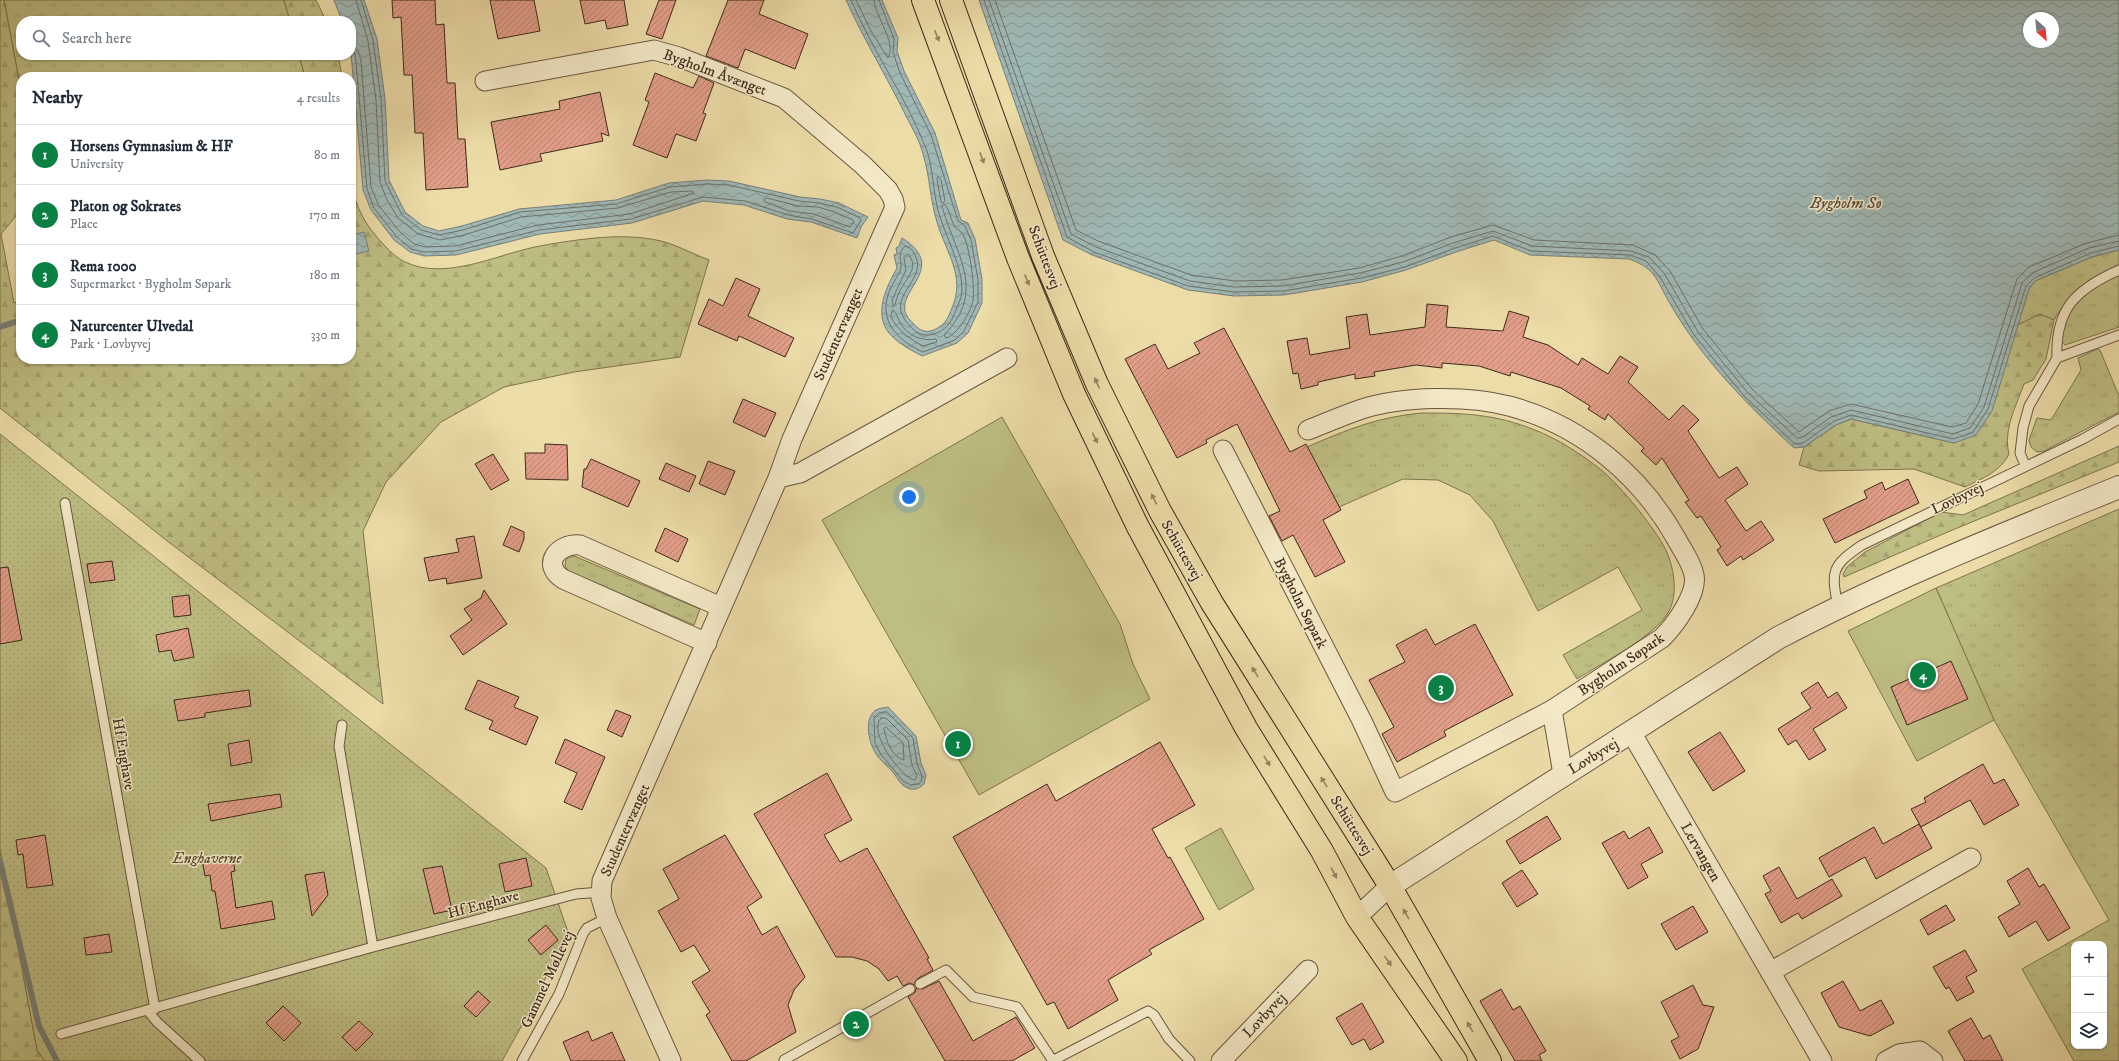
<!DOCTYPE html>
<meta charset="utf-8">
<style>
body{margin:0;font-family:"IM FELL DW Pica",serif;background:#f6f6f7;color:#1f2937}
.controls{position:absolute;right:12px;bottom:12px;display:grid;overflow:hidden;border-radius:8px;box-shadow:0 1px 3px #0004}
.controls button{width:36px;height:36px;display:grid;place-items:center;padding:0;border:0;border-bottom:1px solid #e0e1e3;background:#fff;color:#1f2937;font:20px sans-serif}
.compass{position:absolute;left:2023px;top:12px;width:36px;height:36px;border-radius:50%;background:#fff;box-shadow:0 1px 3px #0004;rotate:153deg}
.you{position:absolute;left:909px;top:497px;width:14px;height:14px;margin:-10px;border:3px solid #fff;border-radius:50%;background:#1a73e8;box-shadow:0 0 0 6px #1a73e833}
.badge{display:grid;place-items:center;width:26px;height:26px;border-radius:50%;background:#0b8043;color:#fff;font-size:13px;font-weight:700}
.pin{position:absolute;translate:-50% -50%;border:2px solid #fff;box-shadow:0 1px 4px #0006}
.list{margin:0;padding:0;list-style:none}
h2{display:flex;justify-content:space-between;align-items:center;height:52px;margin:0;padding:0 16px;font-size:17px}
h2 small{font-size:13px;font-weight:400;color:#747a83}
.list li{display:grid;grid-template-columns:26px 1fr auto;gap:12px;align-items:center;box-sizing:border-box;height:60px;padding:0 16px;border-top:1px solid #e0e1e3}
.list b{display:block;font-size:15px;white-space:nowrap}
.list p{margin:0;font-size:13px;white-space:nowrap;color:#747a83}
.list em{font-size:13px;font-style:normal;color:#747a83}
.icon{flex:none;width:22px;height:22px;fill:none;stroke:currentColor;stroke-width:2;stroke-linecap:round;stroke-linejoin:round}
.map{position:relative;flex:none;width:2119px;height:1061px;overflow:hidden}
.search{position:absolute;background:#fff;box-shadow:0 1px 3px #0004;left:16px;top:16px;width:340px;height:44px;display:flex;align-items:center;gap:10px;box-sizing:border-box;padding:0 14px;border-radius:16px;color:#747a83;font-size:15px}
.panel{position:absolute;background:#fff;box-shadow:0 1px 3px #0004;left:16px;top:72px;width:340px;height:292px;border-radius:16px}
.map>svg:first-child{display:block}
.grass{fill:url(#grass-tufts);stroke:#7e744e;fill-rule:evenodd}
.forest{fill:url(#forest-firs);stroke:#7e744e}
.park{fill:#bebe83;stroke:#7e744e}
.garden{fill:url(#garden-dots);stroke:#7e744e}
.water{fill:url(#water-waves);stroke:#787f77;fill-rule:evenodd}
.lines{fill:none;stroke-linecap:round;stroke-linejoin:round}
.shore{stroke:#6e7068;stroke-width:1}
.stream{stroke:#787f77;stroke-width:6}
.building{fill:url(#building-hatch);stroke:#3e291a}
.service-casing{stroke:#6a563e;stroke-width:11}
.minor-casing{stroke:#6a563e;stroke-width:21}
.tertiary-casing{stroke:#6a563e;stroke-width:24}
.primary-casing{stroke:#3e291a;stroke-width:24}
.service{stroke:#f3e8c6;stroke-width:9}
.minor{stroke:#f3e8c6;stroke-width:19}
.tertiary{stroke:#f3e8c6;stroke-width:22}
.primary{stroke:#ecdca8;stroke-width:22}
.oneway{fill:#958261}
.labels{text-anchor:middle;stroke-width:3;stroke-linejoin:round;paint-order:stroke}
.street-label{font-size:15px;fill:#3e291a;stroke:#f3e8c6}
.park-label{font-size:15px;font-style:italic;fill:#5e4e34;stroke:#f3e8c6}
.water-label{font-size:16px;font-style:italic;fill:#564d41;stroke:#f3e8c6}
</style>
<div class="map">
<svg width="2119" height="1061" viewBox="0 0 2119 1061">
<defs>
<pattern id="grass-tufts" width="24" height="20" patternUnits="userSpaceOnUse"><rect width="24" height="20" fill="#bebe83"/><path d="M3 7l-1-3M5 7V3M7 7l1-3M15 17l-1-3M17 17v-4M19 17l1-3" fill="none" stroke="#a4a371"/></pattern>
<pattern id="forest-firs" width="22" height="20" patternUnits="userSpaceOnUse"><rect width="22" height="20" fill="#bebe83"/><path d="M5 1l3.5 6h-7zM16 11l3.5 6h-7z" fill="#a4a371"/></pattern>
<pattern id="garden-dots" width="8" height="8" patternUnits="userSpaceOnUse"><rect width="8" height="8" fill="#bebe83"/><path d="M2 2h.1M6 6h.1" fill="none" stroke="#a4a371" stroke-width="1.8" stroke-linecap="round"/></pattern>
<pattern id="water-waves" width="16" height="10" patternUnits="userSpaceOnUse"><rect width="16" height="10" fill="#9fb8b5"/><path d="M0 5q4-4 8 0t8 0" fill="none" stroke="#839692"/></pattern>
<pattern id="building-hatch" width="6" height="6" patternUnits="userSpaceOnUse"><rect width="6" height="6" fill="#e29e88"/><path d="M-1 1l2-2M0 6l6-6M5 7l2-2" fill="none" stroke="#b9816e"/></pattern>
</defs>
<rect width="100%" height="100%" fill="#ecdca8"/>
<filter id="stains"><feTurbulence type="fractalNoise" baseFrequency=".005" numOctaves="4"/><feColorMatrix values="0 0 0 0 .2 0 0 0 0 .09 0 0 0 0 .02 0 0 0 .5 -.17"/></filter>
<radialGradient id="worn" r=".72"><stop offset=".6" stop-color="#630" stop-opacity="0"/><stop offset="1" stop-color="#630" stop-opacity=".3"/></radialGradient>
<path class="grass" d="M4 0H284L290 21H21V55H299L305 77H21V91Z
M2119 250V266C2089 279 2071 291 2054 320L2040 314 2018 325 2029 289 2035 281 2092 257Z
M2119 274V327L2065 345 2062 342C2062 308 2091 287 2119 274Z
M2097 349 2100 350 2119 396V412L2044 451 2037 452 2031 447 2029 440 2037 418 2051 420 2081 370 2078 358Z
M1422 413C1465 413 1495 414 1535 430 1558 439 1581 454 1600 469 1618 483 1660 533 1668 555 1674 571 1678 594 1669 611 1656 636 1602 663 1577 679L1563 655 1642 610 1618 567 1538 611 1493 521 1470 495 1438 480 1403 479 1339 507 1307 447C1348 429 1378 417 1422 413Z
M2119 509V1061H2074L2022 969 2109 920 1994 720 1936 588ZM2074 944H2104V1046H2074Z
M574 556 700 609 694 625 568 571 565 566 566 559Z"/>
<path class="forest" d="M0 0H4L21 91V210L1 234 14 303 21 301V359H351V176C353 200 361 218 376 236 384 245 394 257 405 262 445 281 496 255 535 247 554 243 575 240 595 238 617 236 639 236 661 241 677 245 693 254 709 260L680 357 574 372 504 387 441 422 386 482 363 531 383 704 166 540 0 408Z
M284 0H316L326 21H290Z
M299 55H338L342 77H305Z
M2040 314 2054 320 2046 359 2033 380 2024 384C2016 406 2003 430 2009 454 2000 472 1983 478 1965 487L1914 469 1819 471 1799 465 1804 447 1836 425 1851 419 1954 443 2006 362 2018 325Z
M2119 446V462L1950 531 1844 577 1843 574 1847 567 1865 552 1941 512 1963 515Z
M0 849 37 1050 45 1061H0Z"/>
<path class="park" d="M1002 417 1120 624 1133 664 1150 699 979 795 822 520Z
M1936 588 1994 720 1917 761 1848 631Z
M1221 828 1254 889 1219 910 1185 848Z"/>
<path class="garden" d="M0 434 546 868 568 932 527 1016 502 1061H45L37 1050 0 849Z"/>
<path class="water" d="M334 0H364L377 39 385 99 389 180 405 212 423 226 439 231 462 226 519 209 616 200 669 183 707 180 729 181 800 197 820 199 839 203 868 217 861 227 857 238 811 222 787 219 744 205 703 201 632 223 540 234 456 255 424 256 410 252 394 240 371 210 363 190 351 54V21H342Z
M846 0H882L898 38 897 51 904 71 935 133 961 220 968 223 975 239 982 279V303L968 333 957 343 922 356C911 350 897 343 889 333 873 313 887 286 897 268L894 255 897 254 896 248 899 246 902 238C953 270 886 294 910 320 914 324 919 330 924 331 932 333 940 327 945 322 948 318 950 313 952 308 966 276 946 253 937 222 930 200 930 176 923 154 920 141 912 128 906 116 887 77 864 40 846 0Z
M979 0H2119V250L2092 257 2035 281 2029 289 1992 411 1976 435 1954 443 1851 419 1836 425 1804 447 1794 448C1748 405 1704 362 1672 307 1657 283 1658 269 1629 259L1530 255 1494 240 1456 252 1406 270 1362 282 1284 295 1234 296 1188 290 1092 255 1063 240ZM2029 18H2053V42H2029Z
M364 232 369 251 351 255V235Z
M888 707 916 736 921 763 926 775 924 784C920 788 916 790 910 789 901 786 898 779 893 772 887 766 880 760 876 754 869 743 863 719 876 710 879 708 884 708 888 707Z"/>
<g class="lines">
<path class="shore" d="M851 0C873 52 907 98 927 151 933 169 933 191 938 210 944 234 967 274 961 297 959 304 955 312 952 319 947 329 936 336 925 335 920 335 913 330 910 326 881 297 929 281 915 255 913 251 910 247 905 246 895 257 904 262 900 271 896 280 889 288 887 299 881 325 901 342 923 352L955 340 964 331 978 302V280L971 240 965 226 958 221 931 135 900 73 893 52 894 39 879 0
M856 0 871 31 888 58C897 42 875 17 874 0
M984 0 1067 237 1094 252 1188 286 1234 292 1283 291 1361 278 1405 267 1455 248 1493 236 1531 251 1630 255 1646 261 1660 277 1694 335 1744 396 1795 444 1803 443 1834 421 1851 415 1953 439 1973 432 1988 409 2026 286 2034 278 2091 253 2119 246
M989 0 1071 234 1096 247 1190 281 1234 287 1283 286 1360 273 1403 262 1453 243 1493 231 1532 246 1631 251 1649 257 1664 273 1698 332 1748 393 1797 438H1801L1831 417 1851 410 1953 434 1970 428 1984 407 2022 283 2032 273 2089 248 2119 241
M995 0 1076 230 1098 241 1191 275 1235 281 1282 280 1359 268 1402 256 1451 237 1493 225 1534 240 1633 245 1655 255 1670 271 1703 329 1752 389 1799 432 1829 411 1851 404 1952 427 1966 423 1978 404 2017 279 2029 267 2087 243 2119 235
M351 46 358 50 361 61 371 187 379 206 401 233 414 244 425 247 455 246 538 225 630 214 694 193 692 191 671 192 618 208 521 217 464 235 440 240 418 234 398 218 387 200 380 182 376 100 368 41 356 0
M351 51 355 54 356 62 367 189 374 208 397 237 411 249 424 252 456 251 539 230 631 219 703 197 745 201 788 215 812 219 853 233 861 220 860 218 837 207 819 203 799 201 729 185 707 184 670 187 616 204 520 212 463 230 439 235 421 230 402 215 385 181 381 99 373 40 361 0
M938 177 941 180 945 201 943 203 941 202 937 179Z
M767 198 798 206 818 207 835 212 853 220 854 222 850 227 814 214 789 211 765 202 764 200Z
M944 204C949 207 950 217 953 223 956 230 962 230 965 239 970 252 975 286 973 300 971 312 958 334 946 338L944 335C988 290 955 255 942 206Z
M908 254C921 268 904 280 899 293 897 297 896 301 895 305L893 306 892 300 906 270 904 258Z
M893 310C897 313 898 319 900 323 909 337 922 341 936 339L937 342 923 346C910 339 898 331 891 317Z
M887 712 913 738 917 764 922 776 921 782 918 784 911 785 903 781 880 753 875 743 874 718 879 713Z
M881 718H886L908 740 912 765 917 776 915 780C904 780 866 732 881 718Z
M886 727 903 743 904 760C892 757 886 741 884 729Z"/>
<path class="stream" d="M0 327 21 320
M0 861 39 1026 57 1061"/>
</g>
<path class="building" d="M392 0H435L436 25 444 24 447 83H455L458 139H465L468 187 426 190 423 133H415L412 75H404L401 17 393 18Z
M490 0H534L540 31 498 39Z
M580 0H624L628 25 607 29 605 20 585 24Z
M659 0H676L662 39 646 34Z
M728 0H764L759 14 808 34 795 69 745 49 738 68 706 56Z
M655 73 693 88 699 76 714 83 703 113 706 114 696 141 676 134 667 158 633 145 649 102 645 100Z
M600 92 609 136 601 133 603 141 540 154 542 161 500 170 491 122 560 109 559 101Z
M736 278 760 289 748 316 794 338 785 357 739 336 737 341 698 324 709 299 723 306Z
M1427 304 1448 306 1446 327 1503 331 1509 311 1529 317 1523 337 1548 345 1578 365 1582 358 1608 374 1620 356 1638 367 1628 382 1669 420 1683 405 1699 420 1688 431 1719 478 1737 467 1748 484 1725 500 1746 531 1761 521 1774 540 1743 560 1741 556 1727 566 1717 550 1721 547 1701 516 1697 518 1685 502 1689 500 1662 458 1656 465 1641 451 1644 448 1608 414 1605 420 1588 409 1590 406 1561 388 1511 372 1510 376 1479 366 1442 363V368L1416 365 1374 372 1375 376 1355 379V374L1318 382V385L1301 389 1298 373 1293 374 1287 341 1307 338 1310 355 1350 348 1346 317 1367 314 1370 335 1425 327Z
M1224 328 1290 452 1306 444 1341 510 1323 520 1345 562 1315 577 1293 535 1282 541 1269 516 1280 511 1237 424 1206 440 1207 443 1177 458 1125 359 1155 344 1168 369 1200 353 1194 343Z
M743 399 776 413 765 437 733 422Z
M545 444 567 445 568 480 526 479 525 453H545Z
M493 454 509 480 491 490 475 464Z
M591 459 640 481 628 507 582 487 584 469H586Z
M708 461 735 471 725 495 699 484Z
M666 463 696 476 689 492 659 479Z
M1908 479 1919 503 1835 543 1823 519 1867 498 1864 491 1882 482 1885 490Z
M511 526 524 532V539L519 552 503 545Z
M665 528 688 539 678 562 655 551Z
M474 536 482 578 447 584 446 578 429 581 424 558 459 552 456 539Z
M112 561 115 580 90 583 87 564Z
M8 567 22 640 0 644V568Z
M484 590 507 624 463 655 450 636 472 620 464 609 481 598Z
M189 595 191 615 174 617 172 597Z
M1475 624 1513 695 1444 731 1446 736 1397 762 1382 734 1394 727 1369 680 1405 662 1396 645 1426 629 1435 645Z
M188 628 194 657 174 661 171 650 159 652 156 635Z
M1951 661 1968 699 1907 725 1891 687Z
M478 680 519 697 514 707 538 717 526 745 489 729 493 721 465 709Z
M1818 682 1828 698 1837 692 1847 708 1813 729 1826 750 1809 760 1796 740 1788 745 1778 729 1811 708 1801 693Z
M249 690 251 706 205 713V717L178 721 174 700Z
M616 710 631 716 622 737 607 730Z
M1720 732 1745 771 1713 791 1688 752Z
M565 739 605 757 582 810 564 802 577 773 555 763Z
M249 740 252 762 231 766 228 744Z
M1160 742 1195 805 1152 829 1168 858 1170 857 1204 919 1149 950 1152 954 1108 980 1118 1000 1068 1029 1054 1002 1047 1005 953 837 1047 784 1056 801Z
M1983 764 1994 784 2004 779 2019 805 1984 825 1970 800 1921 827 1911 809 1926 802 1924 798Z
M827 773 852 820 824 835 840 862 867 848 929 958 927 959 933 970 917 979 914 985 910 983 903 986 897 976 888 981 879 969 867 961 852 957H836L754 814Z
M280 794 282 807 211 821 208 804Z
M1547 816 1561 839 1520 864 1506 841Z
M1919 824 1932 848 1876 879 1865 857 1829 877 1819 858 1874 827 1883 844Z
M1649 827 1663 852 1641 864 1648 877 1628 889 1602 843 1624 831 1629 839Z
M45 835 53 885 27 888 23 854 18 855 16 840Z
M725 835 762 897 747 907 762 935 777 926 805 977 794 990 788 1005 796 1032 746 1061H732L706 1015 710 1012 692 982 710 971 694 945 681 952 658 911 679 899 663 869Z
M232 855 235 871 231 872 236 908 272 901 275 919 221 929 215 891H212L210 875 205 876 202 859Z
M526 858 532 886 505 892 499 864Z
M442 866 452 910 434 914 423 869Z
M1779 867 1797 899 1832 879 1842 896 1802 919 1798 913 1781 923 1765 894 1771 891 1763 876Z
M2028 868 2039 887 2044 884 2070 928 2048 941 2036 921 2009 937 1998 917 2020 904 2007 881Z
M1522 870 1538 894 1517 907 1502 883Z
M324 872 328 895 312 916 305 875Z
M1946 905 1955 920 1928 935 1920 920Z
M1693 906 1708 932 1676 950 1661 924Z
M546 925 558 940 541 955 528 940Z
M109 934 112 952 86 955 84 938Z
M1965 950 1977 971 1966 977 1974 992 1957 1001 1949 987 1946 989 1933 967Z
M939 981 973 1041 1016 1017 1035 1048 1012 1061H945L908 997 915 992 916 988 922 989Z
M1843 981 1860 1011 1881 1000 1894 1023 1870 1036 1839 1027 1821 993Z
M1693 985 1703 1005 1714 1007 1698 1049 1680 1059 1671 1041 1679 1037 1661 1002Z
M1501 989 1513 1010 1520 1006 1546 1051 1539 1055 1542 1061H1515L1480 1001Z
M478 991 490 1002 476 1017 464 1006Z
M1362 1003 1384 1042 1370 1050 1364 1039 1352 1045 1336 1018Z
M283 1006 301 1023 284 1041 266 1023Z
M1971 1018 1983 1039 1990 1035 2003 1061H1965L1948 1031Z
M359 1021 373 1034 356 1051 342 1037Z
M588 1031 592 1041 612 1032 625 1061H571L563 1042Z"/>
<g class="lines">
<defs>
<path id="service" d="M2057 358C2055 309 2076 289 2119 270
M2025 465 2020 453 2023 428 2029 406 2057 358 2119 335
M65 503 155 1009
M1838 607C1831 571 1831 566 1862 545L2083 439 2119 419
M342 725 339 746 373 947
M920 984 946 970 973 997 1017 1007 1053 1061
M148 1011 157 1022 200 1061
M61 1034 373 947 576 894 601 892
M784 1060 910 989
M522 1061 559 994 583 934 587 928 607 918
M1052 1061 1148 1011 1154 1015 1169 1039 1190 1061"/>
<path id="minor" d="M485 81 654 50 679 57 784 98 863 165 888 190 893 199 895 207 891 216 792 439 778 478 602 881 601 898 607 918 671 1061
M1223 450 1362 721 1395 792 1552 710 1662 638C1675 625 1698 594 1694 575 1692 563 1683 551 1677 540 1641 475 1581 425 1509 406 1468 395 1402 396 1362 409 1344 415 1326 423 1308 430
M778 478 800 473 1007 358
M707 643 563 579C541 565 557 543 580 545L721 607
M1552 710 1563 774
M1631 732 1822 1061
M1357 917 1390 886
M1770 972 1971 858
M1221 1061 1308 970
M1886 1061 1899 1054 1920 1051 1933 1061"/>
<path id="tertiary" d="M1390 886 1778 638C1888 580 2004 534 2119 487"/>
<path id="primary" d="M923 0 1018 258 1074 394 1137 525 1246 728 1322 851 1357 917 1456 1061
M951 0 1043 256 1097 384 1160 511 1212 603 1390 886 1490 1061"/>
</defs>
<use href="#service" class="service-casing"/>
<use href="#minor" class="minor-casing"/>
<use href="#tertiary" class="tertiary-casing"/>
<use href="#primary" class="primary-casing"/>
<use href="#service" class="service"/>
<use href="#minor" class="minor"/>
<use href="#tertiary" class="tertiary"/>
<use href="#primary" class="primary"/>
</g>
<defs><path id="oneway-solid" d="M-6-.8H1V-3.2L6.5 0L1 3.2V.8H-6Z"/></defs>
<g class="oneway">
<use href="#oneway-solid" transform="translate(937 36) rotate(69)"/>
<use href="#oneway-solid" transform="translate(982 158) rotate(70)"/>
<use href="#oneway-solid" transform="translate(1027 280) rotate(67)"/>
<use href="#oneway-solid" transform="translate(1097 383) rotate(-114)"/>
<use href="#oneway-solid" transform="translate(1095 438) rotate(64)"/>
<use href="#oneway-solid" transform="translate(1154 499) rotate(-116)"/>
<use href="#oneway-solid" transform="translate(1255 672) rotate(-122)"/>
<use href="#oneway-solid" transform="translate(1267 761) rotate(58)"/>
<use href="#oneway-solid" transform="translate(1324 782) rotate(-122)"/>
<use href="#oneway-solid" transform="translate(1334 873) rotate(62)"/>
<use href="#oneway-solid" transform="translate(1406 914) rotate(-120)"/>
<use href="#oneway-solid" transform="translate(1388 961) rotate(55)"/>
<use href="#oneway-solid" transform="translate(1470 1027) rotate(-120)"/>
</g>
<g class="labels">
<g class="street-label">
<text transform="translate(715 72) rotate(20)" y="5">Bygholm Åvænget</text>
<text transform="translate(1045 257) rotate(69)" y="5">Schüttesvej</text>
<text transform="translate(838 334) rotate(-66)" y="5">Studentervænget</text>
<text transform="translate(1957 498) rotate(-26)" y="5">Lovbyvej</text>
<text transform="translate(1182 550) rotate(60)" y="5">Schüttesvej</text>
<text transform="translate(1301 603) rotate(63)" y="5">Bygholm Søpark</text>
<text transform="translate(1621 664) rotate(-34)" y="5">Bygholm Søpark</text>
<text transform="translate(124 754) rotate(80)" y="5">Hf Enghave</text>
<text transform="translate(1593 756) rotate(-31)" y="5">Lovbyvej</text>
<text transform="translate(1352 825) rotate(58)" y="5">Schüttesvej</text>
<text transform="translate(625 830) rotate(-66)" y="5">Studentervænget</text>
<text transform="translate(1701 852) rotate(60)" y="5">Lervangen</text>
<text transform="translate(483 904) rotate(-15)" y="5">Hf Enghave</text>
<text transform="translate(547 979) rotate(-65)" y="5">Gammel Møllevej</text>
<text transform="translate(1264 1015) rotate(-47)" y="5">Lovbyvej</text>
</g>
<g class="park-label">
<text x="207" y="863">Enghaverne</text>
</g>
<g class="water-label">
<text x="1846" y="208">Bygholm Sø</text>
</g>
</g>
<rect width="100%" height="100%" filter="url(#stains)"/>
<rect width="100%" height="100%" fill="url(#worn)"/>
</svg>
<div class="controls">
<button>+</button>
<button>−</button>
<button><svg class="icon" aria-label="layers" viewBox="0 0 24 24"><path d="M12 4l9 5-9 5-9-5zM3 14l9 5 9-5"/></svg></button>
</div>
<svg class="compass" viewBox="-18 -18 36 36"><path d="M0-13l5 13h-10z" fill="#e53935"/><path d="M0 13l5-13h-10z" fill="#747a83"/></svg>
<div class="you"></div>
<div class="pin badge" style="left:958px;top:744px">1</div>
<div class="pin badge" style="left:856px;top:1024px">2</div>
<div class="pin badge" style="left:1441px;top:688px">3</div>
<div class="pin badge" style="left:1923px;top:675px">4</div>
<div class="search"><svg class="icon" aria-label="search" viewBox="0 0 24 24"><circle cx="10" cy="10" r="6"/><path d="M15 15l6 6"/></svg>Search here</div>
<section class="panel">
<h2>Nearby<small>4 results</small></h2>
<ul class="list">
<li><span class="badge">1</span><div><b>Horsens Gymnasium &amp; HF</b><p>University</p></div><em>80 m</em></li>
<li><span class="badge">2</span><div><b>Platon og Sokrates</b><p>Place</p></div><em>170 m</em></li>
<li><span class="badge">3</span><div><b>Rema 1000</b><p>Supermarket · Bygholm Søpark</p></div><em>180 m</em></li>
<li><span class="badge">4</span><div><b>Naturcenter Ulvedal</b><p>Park · Lovbyvej</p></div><em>330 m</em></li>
</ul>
</section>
</div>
